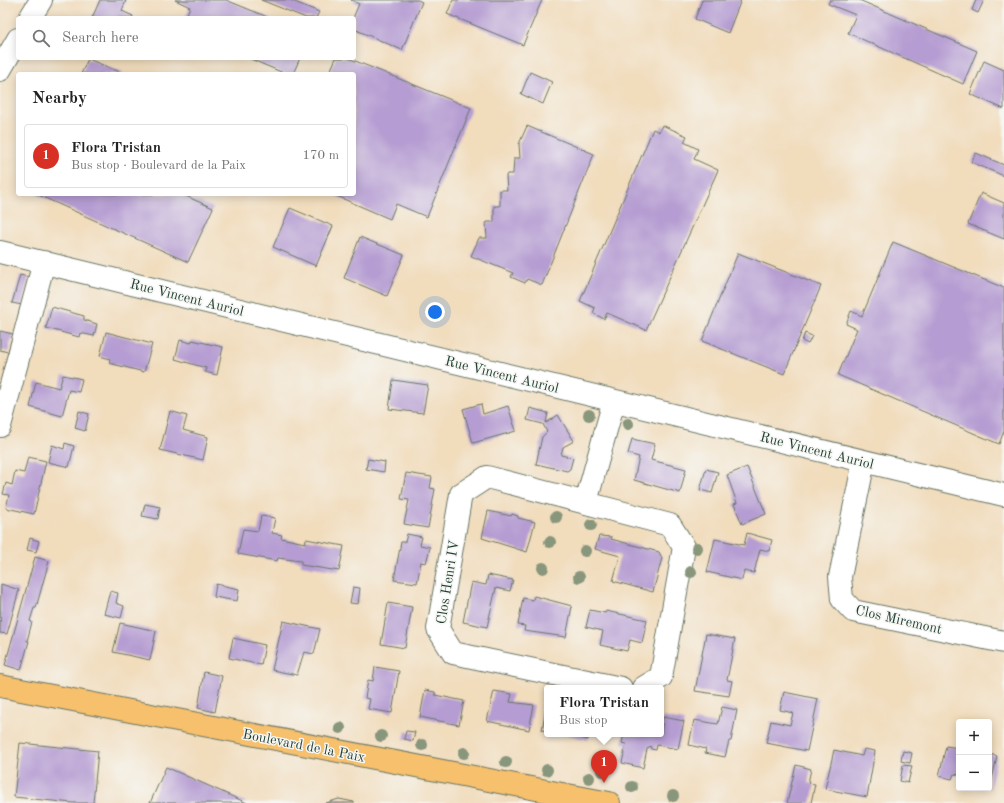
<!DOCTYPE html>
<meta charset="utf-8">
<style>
body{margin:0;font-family:"Old Standard TT",serif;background:#f6f6f6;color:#222}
.controls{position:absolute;right:12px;bottom:12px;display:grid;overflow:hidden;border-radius:4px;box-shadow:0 2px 10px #0003}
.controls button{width:36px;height:36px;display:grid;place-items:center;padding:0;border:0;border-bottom:1px solid #e0e0e0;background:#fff;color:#222;font:20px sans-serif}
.you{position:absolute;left:435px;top:312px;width:14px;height:14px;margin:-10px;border:3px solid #fff;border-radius:50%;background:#1a73e8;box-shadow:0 0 0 6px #1a73e833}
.badge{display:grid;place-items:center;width:26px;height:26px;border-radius:50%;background:#d93025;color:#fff;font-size:13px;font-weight:700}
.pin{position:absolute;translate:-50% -33px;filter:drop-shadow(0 1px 2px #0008)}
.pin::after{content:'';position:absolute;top:21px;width:14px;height:12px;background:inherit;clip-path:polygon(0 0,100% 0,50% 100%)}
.popup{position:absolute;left:544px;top:685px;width:120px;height:52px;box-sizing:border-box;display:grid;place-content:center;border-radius:4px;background:#fff;filter:drop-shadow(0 1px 3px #0005);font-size:13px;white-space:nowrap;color:#767676}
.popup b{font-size:15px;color:#222}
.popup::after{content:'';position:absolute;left:50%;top:100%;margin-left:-8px;border:8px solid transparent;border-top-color:#fff}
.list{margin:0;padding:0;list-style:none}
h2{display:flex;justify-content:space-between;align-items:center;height:52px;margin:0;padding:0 16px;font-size:17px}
h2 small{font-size:13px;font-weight:400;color:#767676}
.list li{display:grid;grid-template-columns:26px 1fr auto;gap:12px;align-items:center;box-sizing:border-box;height:64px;margin:0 8px 8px;padding:0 8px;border:1px solid #e0e0e0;border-radius:4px}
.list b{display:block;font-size:15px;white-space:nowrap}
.list p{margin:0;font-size:13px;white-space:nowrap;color:#767676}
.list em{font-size:13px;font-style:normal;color:#767676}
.icon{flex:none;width:22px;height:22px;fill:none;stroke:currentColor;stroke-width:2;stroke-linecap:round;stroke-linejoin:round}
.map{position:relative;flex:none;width:1004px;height:803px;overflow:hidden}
.search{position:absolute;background:#fff;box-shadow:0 2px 10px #0003;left:16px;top:16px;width:340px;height:44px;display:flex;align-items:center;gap:10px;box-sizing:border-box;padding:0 14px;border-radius:4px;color:#767676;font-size:15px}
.panel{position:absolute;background:#fff;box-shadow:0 2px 10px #0003;left:16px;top:72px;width:340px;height:124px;border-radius:4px}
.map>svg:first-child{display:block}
.building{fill:#b59cd2}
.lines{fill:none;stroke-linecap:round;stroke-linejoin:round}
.minor-casing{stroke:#687564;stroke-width:24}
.major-casing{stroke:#687564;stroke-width:24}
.minor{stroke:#fff;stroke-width:22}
.major{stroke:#f7c06c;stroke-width:22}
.tree{fill:#88967c}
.labels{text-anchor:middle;stroke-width:3;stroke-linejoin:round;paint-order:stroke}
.street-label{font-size:14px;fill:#1f3d34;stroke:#f6f6f2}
</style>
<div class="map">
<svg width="1004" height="803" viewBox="0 0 1004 803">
<rect width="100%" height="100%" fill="#f6f6f2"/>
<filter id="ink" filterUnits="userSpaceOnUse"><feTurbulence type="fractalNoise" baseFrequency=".025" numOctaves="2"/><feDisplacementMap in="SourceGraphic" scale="8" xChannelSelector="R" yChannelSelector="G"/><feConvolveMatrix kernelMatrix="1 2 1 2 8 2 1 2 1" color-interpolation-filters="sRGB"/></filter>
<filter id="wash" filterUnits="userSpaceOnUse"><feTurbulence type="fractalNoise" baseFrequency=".012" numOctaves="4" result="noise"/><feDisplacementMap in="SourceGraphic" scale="16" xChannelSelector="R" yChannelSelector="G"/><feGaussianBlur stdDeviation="0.9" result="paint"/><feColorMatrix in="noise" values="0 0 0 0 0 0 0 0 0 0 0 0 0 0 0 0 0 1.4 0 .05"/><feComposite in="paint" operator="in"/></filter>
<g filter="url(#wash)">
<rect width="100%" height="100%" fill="#f1dcbc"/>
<g id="blocks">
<path class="building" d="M100 0H126L122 11 133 16 132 18H92Z
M175 0H226L270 18H185L190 7Z
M261 0H290L319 12 316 18H306Z
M351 0H418L422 2 402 50 354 29V18H353L359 4Z
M453 0H542L523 45 447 14Z
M702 0H741L728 33 695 19Z
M830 0H859L977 51 963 84 848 33 856 15 828 4Z
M976 0H984L978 13 972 10Z
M248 58H300L293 74H286Z
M336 58H348L471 108 427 217 396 204 390 219 332 194H354V74H329Z
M88 59 125 74H81Z
M984 61 1004 70V109L970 94Z
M530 72 552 82 543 104 521 94Z
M662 125 687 136 684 142 698 149 694 159 718 170 646 330 607 313 604 319 593 313 595 308 580 301 653 129 659 132Z
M527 126 594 154 542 285 527 279 525 283 511 277 513 273 471 256 479 238H487L486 224 487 222H494V206H500V190H507L506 176 507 174H513L514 158H520L519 144Z
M976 153 1004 165V176L971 162Z
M981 193 1004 203V239L968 224Z
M36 194H181L213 208 188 262Z
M290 208 333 226 316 266 273 247Z
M360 237 404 255 387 296 344 278Z
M893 242 1004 288V431L999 444 838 375 857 329 846 324 851 311 862 316Z
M738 253 821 286 784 374 702 341Z
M20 275 29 277 22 305 12 303Z
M52 307 84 316V320L97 324 94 336 80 333 79 337 46 328Z
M0 331 13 334 8 352 0 350Z
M106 332 152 344 144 372 109 363 110 359 100 356Z
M805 333 812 336 808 344 802 341Z
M180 340 191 343 192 340 223 347 217 375 205 372 206 368 175 359Z
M63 375 82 379 79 392 69 390 62 416 30 407 36 382 59 388Z
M393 380 428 385 423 413 389 409Z
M481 404 483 414 508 406 516 431 473 443 463 409Z
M530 408 548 413 546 423 558 415 574 441 563 447 561 455 573 458 570 469 567 471 536 464 542 437 547 432 543 424 527 420Z
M79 411 89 414 85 431 75 428Z
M170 411 187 416 183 430 208 437 203 460 160 450Z
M632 439 655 444 651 460 686 469 680 493 634 480 639 457 628 454Z
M65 443 74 446 69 467 48 462 52 445 64 449Z
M28 457 46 461 34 514 6 508 9 495 3 494 6 483 12 485 15 471 24 473Z
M368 459 385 462 384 472 366 469Z
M747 467 766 514 742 524 734 504 737 503 727 475Z
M706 469 718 472 712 493 700 490Z
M406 473 432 477 430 488 435 489 428 528 404 524 409 500 401 499Z
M145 504 160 507 158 519 142 516Z
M488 511 511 516 512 514 518 516V518L535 522 527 552 482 538Z
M261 516 275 518 272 533 282 535 281 538 305 543 306 539 344 546 339 571 301 565V561L278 558 277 561 238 554 243 529 258 531Z
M747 533 772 540 769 551 760 549 754 573 744 571 742 580 707 572 715 539 744 545Z
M407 534 422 537 420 545 430 547 426 563 421 562 417 583 394 580 401 542H405Z
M599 536 612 537 611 539 659 552 662 558 653 592 613 581 620 556 595 549Z
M30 538 39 541 36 552 27 550Z
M35 557 49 561 36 608H34L30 621 32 622 27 641H29L21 670 5 665Z
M488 575 513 580 510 591 496 588 487 627 463 622 471 582 486 585Z
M1 584 19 590 7 634 0 633Z
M216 584 239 589 237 601 214 597Z
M353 587 360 588 358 604 350 603Z
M110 591 118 593 116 603 124 606 121 618 104 614Z
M534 596 572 606 566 637 524 631 525 626 518 625 523 598 533 600Z
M388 603 412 607 405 648 381 644Z
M590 610 605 613 606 611 647 620 642 643 630 640 627 651 600 645 603 631 586 627Z
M283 621 320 629 314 654 304 652 297 675 272 670Z
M120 623 156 631 150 660 113 652Z
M706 634 735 639 727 680 732 681 729 696 695 691Z
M233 638 265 645 261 665 229 658Z
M375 667 399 671 392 713 368 709 370 699 365 698 368 680 373 681Z
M204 672 222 676 215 712 198 708Z
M425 690 435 692V695L464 701 459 725 420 717Z
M494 691 512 694 510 702 534 705 529 730 487 721Z
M784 692 818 699 807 751 766 743 771 721 790 725 793 713 780 710Z
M722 707 737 710 731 741H729L725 757 705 753 706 749 689 745 694 720 718 724Z
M546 708 547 709V731L542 730Z
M663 717 684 721 678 749 657 745 656 750 651 749 650 746 647 749 643 768 622 763 626 744 622 743 624 734H661Z
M406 731 415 732 413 741 404 739Z
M565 734H589L588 740Z
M20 743 98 751 93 803H73L14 797Z
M946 746 959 748V775L954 774 952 779 939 776Z
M864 749 875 751 867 797 825 789 834 750 862 756Z
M903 751 912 753 910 763 901 761Z
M989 754 997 756 990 789H989Z
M796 765 811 769 808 783 815 784 811 803H787Z
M903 765 912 766 908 783 900 781Z
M166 767 247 803H150Z
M339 799 354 802V803H326Z"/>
</g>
</g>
<g filter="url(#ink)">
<use href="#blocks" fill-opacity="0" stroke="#687564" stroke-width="1"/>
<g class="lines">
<defs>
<path id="minor" d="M30 18 41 0
M0 70 18 39
M0 252 1004 495
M0 426 44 262
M864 461 840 577 842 599 853 611 1004 642
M586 502 614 401
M621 688 453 653 438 629 461 494 487 477 670 525 684 547 661 677 643 688"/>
<path id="major" d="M0 686 609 803"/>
</defs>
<use href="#minor" class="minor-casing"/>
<use href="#major" class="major-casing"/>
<use href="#minor" class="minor"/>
<use href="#major" class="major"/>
</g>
<g class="tree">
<circle cx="589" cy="415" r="6"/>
<circle cx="628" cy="424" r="6"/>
<circle cx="556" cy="517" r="6"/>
<circle cx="591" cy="525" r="6"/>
<circle cx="550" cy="542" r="6"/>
<circle cx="697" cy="548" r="6"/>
<circle cx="585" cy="551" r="6"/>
<circle cx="543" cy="568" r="6"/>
<circle cx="691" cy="572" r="6"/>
<circle cx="579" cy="577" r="6"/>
<circle cx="340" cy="728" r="6"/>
<circle cx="381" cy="736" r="6"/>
<circle cx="422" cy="745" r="6"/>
<circle cx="464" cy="753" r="6"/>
<circle cx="506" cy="762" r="6"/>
<circle cx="547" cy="770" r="6"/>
<circle cx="602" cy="771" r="6"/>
<circle cx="589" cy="778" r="6"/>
<circle cx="632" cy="787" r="6"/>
<circle cx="673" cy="796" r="6"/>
</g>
</g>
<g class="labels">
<g class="street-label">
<text transform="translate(187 297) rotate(14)" y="5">Rue Vincent Auriol</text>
<text transform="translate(502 374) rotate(14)" y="5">Rue Vincent Auriol</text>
<text transform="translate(817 450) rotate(14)" y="5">Rue Vincent Auriol</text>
<text transform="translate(447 582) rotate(-81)" y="5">Clos Henri IV</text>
<text transform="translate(899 619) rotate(13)" y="5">Clos Miremont</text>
<text transform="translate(304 745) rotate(11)" y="5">Boulevard de la Paix</text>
</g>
</g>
</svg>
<div class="controls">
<button>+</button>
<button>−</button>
</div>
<div class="you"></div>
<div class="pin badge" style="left:604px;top:783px">1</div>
<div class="popup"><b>Flora Tristan</b>Bus stop</div>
<div class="search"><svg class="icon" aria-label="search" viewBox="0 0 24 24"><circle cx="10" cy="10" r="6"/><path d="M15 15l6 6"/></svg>Search here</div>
<section class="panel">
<h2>Nearby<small></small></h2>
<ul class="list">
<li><span class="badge">1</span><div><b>Flora Tristan</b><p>Bus stop · Boulevard de la Paix</p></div><em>170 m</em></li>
</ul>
</section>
</div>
